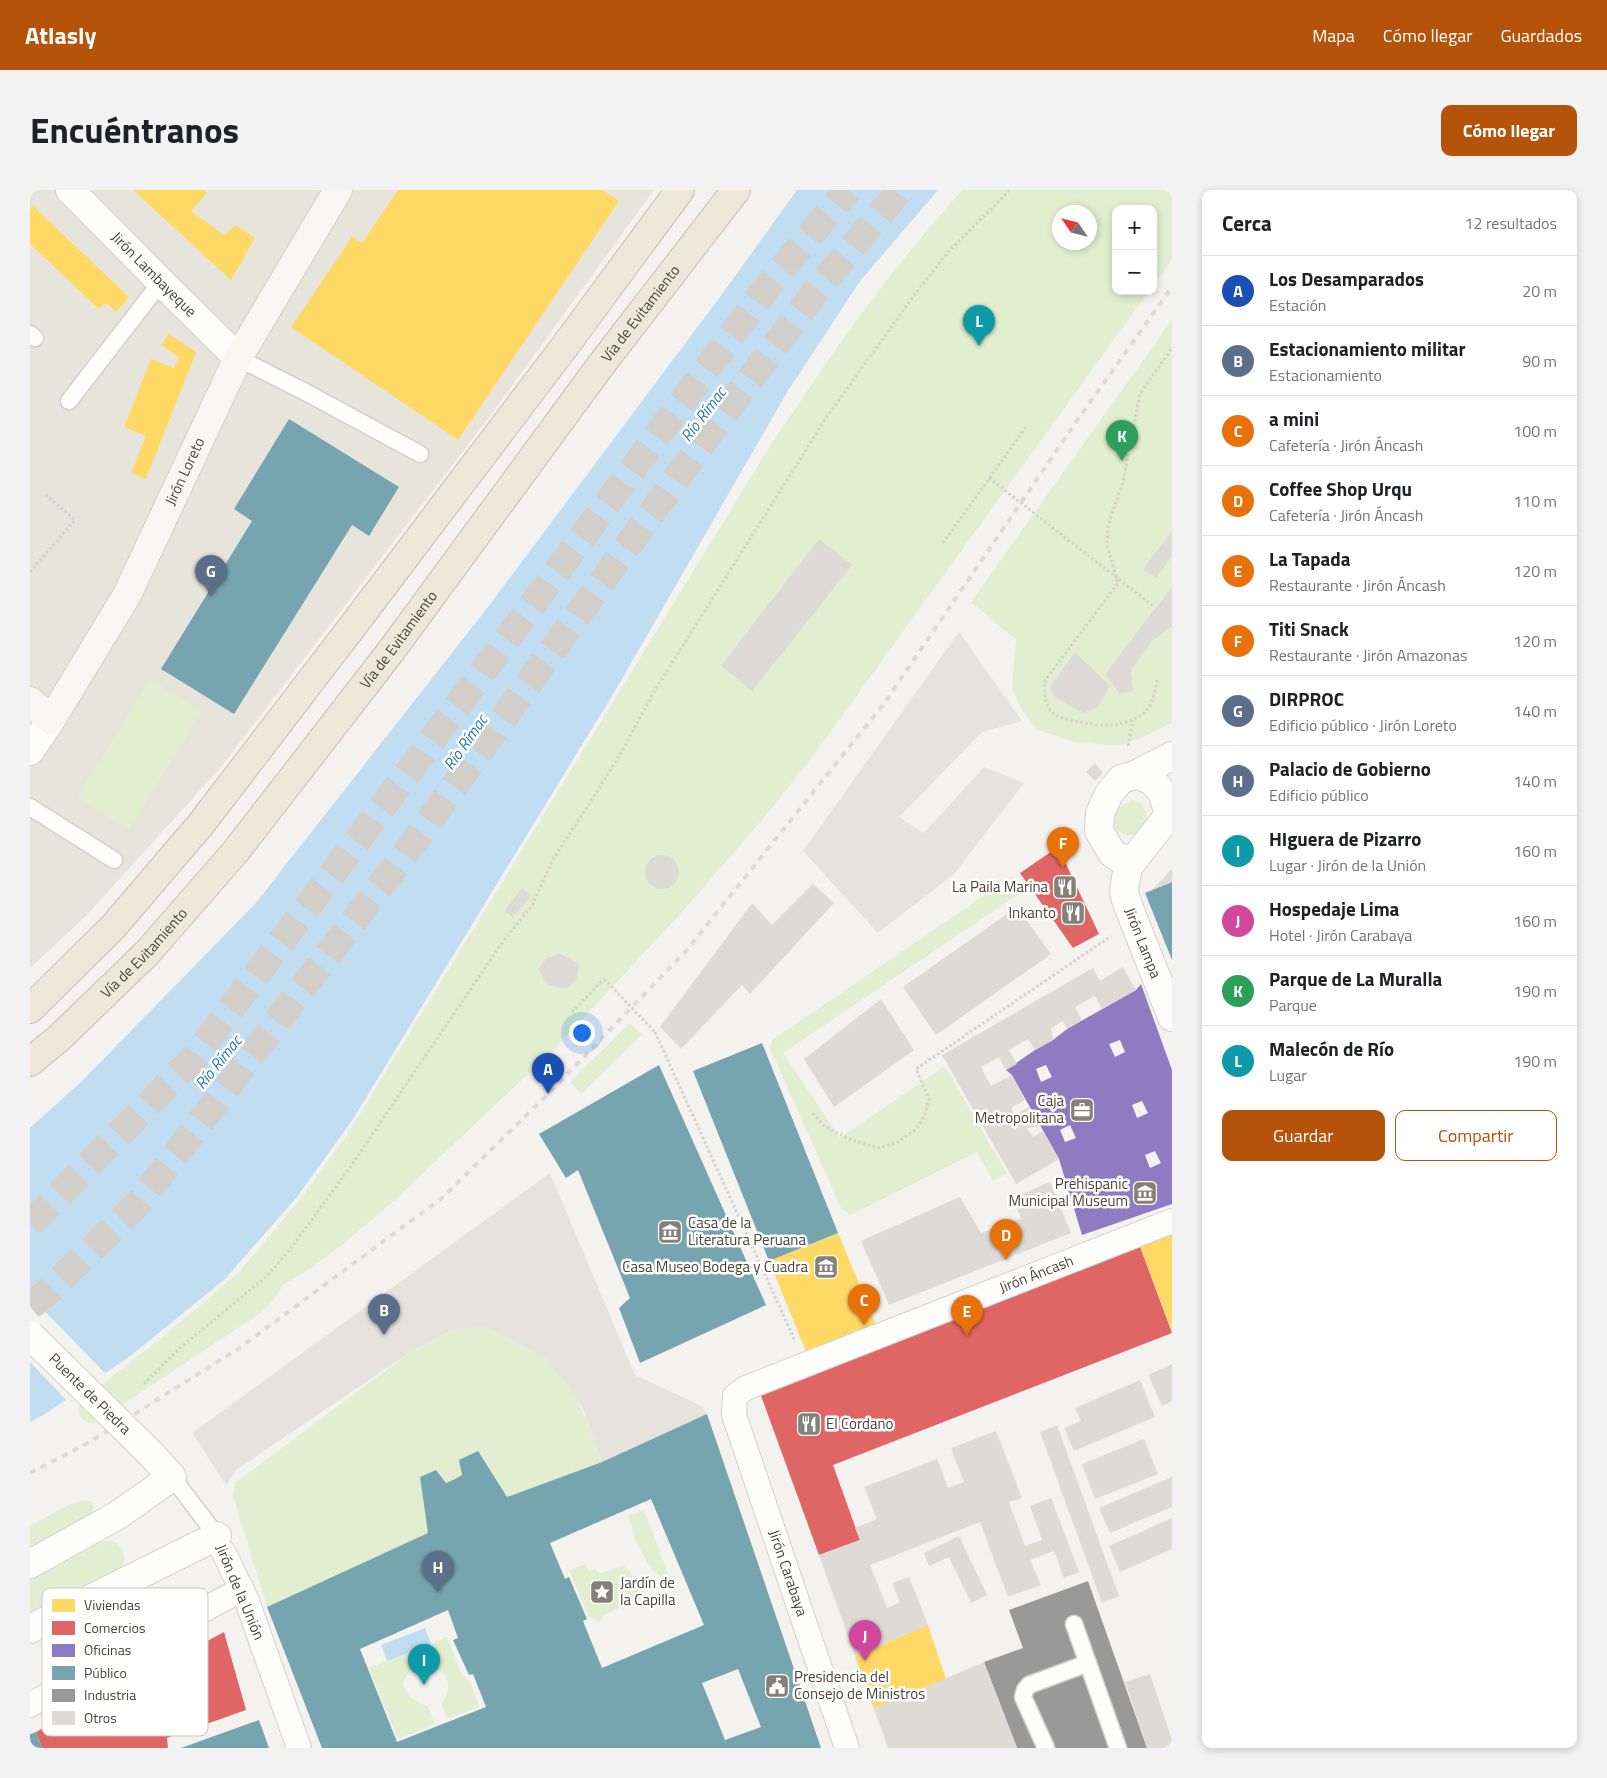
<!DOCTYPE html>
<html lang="es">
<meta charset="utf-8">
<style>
body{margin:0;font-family:"Titillium Web",sans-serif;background:#f2f2f2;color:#202124}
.controls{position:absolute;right:15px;top:15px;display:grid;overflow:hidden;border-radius:10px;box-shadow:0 2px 8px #0003}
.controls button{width:45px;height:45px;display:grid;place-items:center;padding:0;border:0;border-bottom:1px solid #e0e0e0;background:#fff;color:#202124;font:25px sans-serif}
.compass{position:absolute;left:1022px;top:15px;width:45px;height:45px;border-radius:50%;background:#fff;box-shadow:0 2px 8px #0003;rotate:305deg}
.you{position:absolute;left:551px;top:842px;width:18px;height:18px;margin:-12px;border:4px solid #fff;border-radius:50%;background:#1a73e8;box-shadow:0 0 0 8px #1a73e833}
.badge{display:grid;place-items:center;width:32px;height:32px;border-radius:50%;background:#b45309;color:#fff;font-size:16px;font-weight:700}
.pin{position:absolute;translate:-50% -41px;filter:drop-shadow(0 1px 2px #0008)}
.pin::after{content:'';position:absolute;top:26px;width:18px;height:15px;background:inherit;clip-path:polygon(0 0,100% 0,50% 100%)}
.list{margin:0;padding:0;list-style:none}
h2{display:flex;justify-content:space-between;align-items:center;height:65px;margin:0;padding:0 20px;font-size:21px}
h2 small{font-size:16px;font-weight:400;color:#757577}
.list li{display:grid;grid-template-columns:32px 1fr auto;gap:15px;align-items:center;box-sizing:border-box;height:70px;padding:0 20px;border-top:1px solid #e0e0e0}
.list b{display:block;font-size:19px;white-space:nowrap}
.list p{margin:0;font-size:16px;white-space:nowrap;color:#757577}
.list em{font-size:16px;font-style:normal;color:#757577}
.actions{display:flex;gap:10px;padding:15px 20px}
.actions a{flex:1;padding:11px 0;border:1px solid #b45309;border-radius:10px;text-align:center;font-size:18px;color:#b45309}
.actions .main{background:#b45309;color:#fff}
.map{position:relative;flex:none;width:1142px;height:1558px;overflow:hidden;border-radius:10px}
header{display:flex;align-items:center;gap:30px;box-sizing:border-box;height:70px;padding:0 25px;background:#b45309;color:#fff}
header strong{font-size:24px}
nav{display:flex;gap:28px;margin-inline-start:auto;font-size:18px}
.intro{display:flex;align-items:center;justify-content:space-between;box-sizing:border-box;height:120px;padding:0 30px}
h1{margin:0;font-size:35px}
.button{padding:12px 22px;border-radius:10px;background:#b45309;color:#fff;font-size:18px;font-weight:700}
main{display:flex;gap:30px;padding:0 30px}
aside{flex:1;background:#fff;border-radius:10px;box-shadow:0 2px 8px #0003}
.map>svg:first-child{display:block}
.residential{fill:#e7e4dc}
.green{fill:#e1eecf;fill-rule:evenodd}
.parking{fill:#e6e3df}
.water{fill:#c0ddf1}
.pier{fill:#f4f2ee}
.homes{fill:#ffd966}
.shops{fill:#e06666}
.offices{fill:#8e7cc3;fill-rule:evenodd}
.public{fill:#76a5af;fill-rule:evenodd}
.industry{fill:#999}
.building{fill:#dedbd6}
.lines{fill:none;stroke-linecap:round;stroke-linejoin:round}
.motorway-tunnel{stroke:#d2cfca;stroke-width:28;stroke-dasharray:28 14;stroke-linecap:butt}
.service-casing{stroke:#d2d0cb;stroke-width:19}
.pedestrian-casing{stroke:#d2d0cb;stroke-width:26}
.minor-casing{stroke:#d2d0cb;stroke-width:30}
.secondary-casing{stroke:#d3cfc5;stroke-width:30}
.motorway-casing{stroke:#ccbfa9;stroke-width:30}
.path{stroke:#d3d2cc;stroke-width:3;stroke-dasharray:2.5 2.5;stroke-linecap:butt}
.service{stroke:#fdfdfc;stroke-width:16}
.pedestrian{stroke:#fdfdfc;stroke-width:24}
.minor{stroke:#fdfdfc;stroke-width:28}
.secondary{stroke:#f7f6f1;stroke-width:28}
.motorway{stroke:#ede8db;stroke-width:28}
.rail{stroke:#dbdbda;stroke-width:4;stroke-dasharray:6 6;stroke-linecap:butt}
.minor-bridge-casing{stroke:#d2d0cb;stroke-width:30;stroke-linecap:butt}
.path-bridge{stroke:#d3d2cc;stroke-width:3;stroke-dasharray:2.5 2.5;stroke-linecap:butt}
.minor-bridge{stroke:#fdfdfc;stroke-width:28}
.labels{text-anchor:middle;stroke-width:5;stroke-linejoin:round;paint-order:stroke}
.street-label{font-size:15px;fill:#4b4439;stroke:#fff}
.poi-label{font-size:15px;fill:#4b4439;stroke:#fff;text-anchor:end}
.water-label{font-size:16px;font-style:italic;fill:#2e7ab2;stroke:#fff}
.key{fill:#fff;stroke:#c9c7c4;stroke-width:1}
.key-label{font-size:14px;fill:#4b4439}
</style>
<header>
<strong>Atlasly</strong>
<nav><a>Mapa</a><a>Cómo llegar</a><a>Guardados</a></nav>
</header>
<div class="intro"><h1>Encuéntranos</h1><a class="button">Cómo llegar</a></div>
<main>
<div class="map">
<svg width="1142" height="1558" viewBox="0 0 1142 1558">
<rect width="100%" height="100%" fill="#f4f2ee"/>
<path class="residential" d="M0 0H624L463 222 191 577 56 726 0 778Z"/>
<path class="green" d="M932 0H1142V70L1123 96V19H1086V101H1119L783 566 732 630 651 723 575 805 515 868 367 1008 318 1050 281 1078 253 1095 243 1111 232 1122 63 1234C53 1231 49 1228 48 1218L62 1203 100 1172 134 1146 207 1084 269 1011 317 945 742 253C776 204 808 153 845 106 872 69 902 35 932 0ZM1030 22H1060V52H1030Z
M1142 130V533L1113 547 1093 555H1078L1044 552 1006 539 990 517 982 497 986 450 941 412Z
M120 489 172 522 99 640 47 607Z
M1103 610 1112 613C1119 628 1118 632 1107 645 1095 646 1088 644 1082 632 1085 620 1091 615 1103 610Z
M983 686 993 701 753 863 810 948 915 876 977 984 963 991 947 962 820 1025 811 1018 740 858 742 850Z
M600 833 612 845 551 904 540 892Z
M457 1137C474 1145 504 1158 518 1171 547 1198 559 1236 572 1272L477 1307 432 1285 416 1293 406 1280 390 1287 398 1343 237 1417 203 1306 205 1293 379 1163 423 1139Z
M52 1311H61L64 1318 60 1325 0 1356V1336L38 1315Z
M614 1320 642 1394 623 1381 615 1369 605 1349 598 1325Z
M80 1350C95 1355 98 1368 90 1381L0 1426V1388L74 1351Z
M555 1374 559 1382 565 1379 570 1384 594 1375 615 1402 610 1417 603 1411 574 1425 570 1433 558 1425 539 1380Z
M417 1447 432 1486 439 1490 449 1517 417 1529 412 1513C437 1478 379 1460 373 1495 378 1507 384 1512 398 1516L405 1534 368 1549 339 1478Z"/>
<path class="parking" d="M929 442 992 531 952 542 869 627 894 643 954 577 994 593 924 684 848 743 773 661Z
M520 983 605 1185 672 1216 677 1224 572 1272 553 1219 537 1194 517 1170 487 1152 457 1137 423 1139 379 1163 206 1280 196 1295 162 1243Z"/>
<path class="water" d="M767 0H908L830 91 756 204 585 501 323 929 267 1007 194 1090 99 1167 15 1224 0 1232V938L51 892 225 714 458 417 690 107Z
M395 1438 401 1454 357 1471 351 1455Z"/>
<path class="pier" d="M0 1106 77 1185 38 1212 0 1172Z"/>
<path class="homes" d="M103 0H174L177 3 161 21 194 45 206 35 225 48 201 90Z
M368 0H573L589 11 428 250 261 137 322 47 332 53Z
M3 16 99 107 86 122 76 113 69 119 0 54V20Z
M139 144 166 162 116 289 101 283 116 246 94 237 121 169 144 178 149 167 131 155Z
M1142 1042V1141L1109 1054Z
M808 1043 847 1137 778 1166 739 1071Z
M898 1435 916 1489 844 1519 825 1466Z"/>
<path class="shops" d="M1028 657 1069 744 1043 758 990 683Z
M1109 1054 1142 1143 803 1275 830 1350 789 1365 730 1203Z
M194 1442 216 1520 137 1548 138 1558H12L6 1542Z"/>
<path class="offices" d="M1111 794 1142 880V1014L1052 1045 1029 969 982 885 976 880 1005 860 1023 850 1037 839 1106 800ZM1090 850 1095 862 1085 867 1079 854ZM1016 875 1022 887 1011 892 1006 879ZM1112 911 1118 923 1107 928 1102 915ZM1040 935 1046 948 1035 952 1030 940ZM1125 961 1131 973 1120 978 1115 965Z"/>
<path class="public" d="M259 229 369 297 339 346 322 335 204 524 131 479 222 331 204 319Z
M1142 692V770L1115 703Z
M732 853 808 1043 739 1071 663 881Z
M629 875 736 1115 610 1173 589 1118 600 1108 548 980 536 988 509 944Z
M677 1224 791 1558H292L237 1417 398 1343 390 1287 406 1280 416 1293 425 1289 432 1285 429 1270 448 1261 477 1307 572 1272ZM621 1309 674 1435 572 1478 553 1431 557 1429 539 1387 535 1389 520 1353ZM418 1420 428 1448 423 1450 439 1485 443 1484 456 1517 367 1552 330 1459ZM708 1479 731 1537 695 1550 672 1493Z
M229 1530 239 1558H151Z
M6 1542 12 1558H0V1544Z"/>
<path class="industry" d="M1058 1391 1117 1558H987L954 1472 993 1458 979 1420Z"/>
<path class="building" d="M1142 341V366L1126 388 1113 379Z
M789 349 822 375 722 501 691 476Z
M1142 397V436L1122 451 1101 480 1103 501 1090 504 1075 484Z
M1045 462 1080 496 1068 517 1053 523 1026 508 1019 498Z
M1065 573 1073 583 1065 591 1056 582Z
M615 682a17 17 0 1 1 34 0a17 17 0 1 1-34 0Z
M1142 679V692L1123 699Z
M783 694 804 713 720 804 712 795 651 859 630 837 722 713 742 735Z
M492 698 501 705 483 728 475 721Z
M987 717 1021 764 906 845 873 797Z
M531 764 549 774 546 790 536 799 518 795 508 779 517 768Z
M1093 777 1106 800 1072 819 1065 806 1045 817 1052 830 1037 839 1033 831 1021 838 1023 850 1005 860 998 849 979 860 987 874 976 880 969 867 951 877 961 896 982 885 995 910 981 918 985 925 999 917 1010 936 997 938 1003 947 1013 941 1029 969 986 994 912 865 1063 778 1070 791Z
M851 809 884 860 804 917 774 869Z
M1020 992 1041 1043 859 1115 831 1051 930 1007 951 1043 991 1029 983 1008Z
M1142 1174V1211L1132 1216 1118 1185Z
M1110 1190 1125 1227 1044 1261 1034 1238 1051 1231 1045 1218Z
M1027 1235 1089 1406 1072 1413 1010 1242Z
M966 1241 992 1308 979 1312 995 1356 1012 1350 1000 1316 1021 1308 1049 1382 1034 1388 1024 1361 1000 1370 1011 1395 978 1407 950 1332 840 1375 857 1418 870 1412 862 1393 879 1387 898 1435 825 1466 789 1365 830 1350 825 1338 847 1329 834 1297 907 1269 918 1298 934 1292 921 1258Z
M1114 1249 1128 1284 1065 1309 1052 1274Z
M1142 1287V1317L1080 1343 1069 1318Z
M1142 1328V1359L1090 1382 1079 1356Z
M929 1346 957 1405 941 1413 919 1367 899 1376 894 1363Z
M954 1472 987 1558H858L844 1519Z
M1120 1484 1142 1550V1558H1117L1095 1492Z"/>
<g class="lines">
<path class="motorway-tunnel" d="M0 1034 163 869 363 603 741 92 818 0
M0 1116 18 1102 111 1010 387 648 667 260 785 102 870 0"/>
<defs>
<path id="service" d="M0 144 5 148
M208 168 279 204 390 264
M39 211 131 92
M0 617 84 670
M142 1287 187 1346 189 1352
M1044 1434 1088 1558
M1016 1558 993 1507 995 1500 999 1495 1058 1473"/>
<g id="pedestrian">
<path d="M194 1363 217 1411 269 1558"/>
<path d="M0 1515 212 1399"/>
<path id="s1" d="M817 1558 704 1225 705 1206 716 1198 1142 1031"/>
</g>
<g id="minor">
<path id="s2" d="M40 0 131 92 208 168"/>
<path d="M0 561 21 530"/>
<path d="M1105 585C1127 587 1136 605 1138 626"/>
<path id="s3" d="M1142 621 1098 677 1094 699 1095 707 1104 731 1142 827"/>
<path d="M1105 668 1091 669 1082 663 1069 641 1070 623 1079 604 1091 589 1105 585 1142 566"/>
<path d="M0 1374 88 1325 142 1287 120 1263"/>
<path d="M0 1439 187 1346"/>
</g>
<g id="secondary">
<path id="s4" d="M0 511 21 530 97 405 208 168 308 0"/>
</g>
<g id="motorway">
<path d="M0 819 83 737 171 634 322 437 535 156 650 0"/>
<path id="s5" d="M0 872 29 848 117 763 206 661 361 461 571 175 706 0"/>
</g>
</defs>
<use href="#service" class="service-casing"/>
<use href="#pedestrian" class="pedestrian-casing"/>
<use href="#minor" class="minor-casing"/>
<use href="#secondary" class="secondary-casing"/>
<use href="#motorway" class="motorway-casing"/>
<path class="path" d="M913 353 996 237
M0 382 45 330 15 304
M1127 490C1125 501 1123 514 1115 522 1106 530 1091 535 1079 535 1071 536 1033 530 1027 526 1014 518 1015 505 1014 492L1088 393 1077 355 1078 335 1093 292 1110 204 1142 158
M1098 556 1103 530
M542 822 574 789
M625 842 765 1151
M783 923 793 935 819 949 847 958 866 953 886 939 895 925 899 909 886 879 1081 746
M114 1194 150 1158 237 1086 261 1058 321 976 469 757 502 715 523 669 563 608 592 561 625 500 796 228 885 104 919 61 980 0"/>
<use href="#service" class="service"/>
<use href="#pedestrian" class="pedestrian"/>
<use href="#minor" class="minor"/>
<use href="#secondary" class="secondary"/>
<use href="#motorway" class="motorway"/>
<path class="rail" d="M0 1283 58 1253 208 1159 412 1008 518 904 656 761 853 515 1046 232 1142 97"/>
<defs>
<g id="minor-bridge">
<path id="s6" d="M0 1145 120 1263"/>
</g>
</defs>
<use href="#minor-bridge" class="minor-bridge-casing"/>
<path class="path-bridge" d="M959 288 1123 416
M574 789 625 842"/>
<use href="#minor-bridge" class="minor-bridge"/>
</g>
<defs>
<symbol id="restaurant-square" viewBox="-11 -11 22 22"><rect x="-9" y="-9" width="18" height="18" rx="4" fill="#868178" stroke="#fff"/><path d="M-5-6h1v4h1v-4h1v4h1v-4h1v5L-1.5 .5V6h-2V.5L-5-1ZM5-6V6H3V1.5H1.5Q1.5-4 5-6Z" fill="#fff"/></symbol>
<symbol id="office-square" viewBox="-11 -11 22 22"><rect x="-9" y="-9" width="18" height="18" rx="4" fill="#868178" stroke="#fff"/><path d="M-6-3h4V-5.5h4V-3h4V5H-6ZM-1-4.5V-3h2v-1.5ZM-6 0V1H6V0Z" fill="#fff"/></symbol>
<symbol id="museum-square" viewBox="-11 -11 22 22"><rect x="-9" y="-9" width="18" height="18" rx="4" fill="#868178" stroke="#fff"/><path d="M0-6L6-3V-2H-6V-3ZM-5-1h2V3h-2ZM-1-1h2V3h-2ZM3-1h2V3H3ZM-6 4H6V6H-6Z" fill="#fff"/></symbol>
<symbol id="sight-square" viewBox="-11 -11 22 22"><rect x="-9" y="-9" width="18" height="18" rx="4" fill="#868178" stroke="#fff"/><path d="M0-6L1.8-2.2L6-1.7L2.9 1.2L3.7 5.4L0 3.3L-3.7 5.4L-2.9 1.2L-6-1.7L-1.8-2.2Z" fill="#fff"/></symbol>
<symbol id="civic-square" viewBox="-11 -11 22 22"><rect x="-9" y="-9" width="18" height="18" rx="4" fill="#868178" stroke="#fff"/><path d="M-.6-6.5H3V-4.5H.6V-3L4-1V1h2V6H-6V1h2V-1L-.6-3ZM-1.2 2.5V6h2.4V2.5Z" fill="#fff"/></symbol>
</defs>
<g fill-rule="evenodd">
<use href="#restaurant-square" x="1021" y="683" width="28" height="28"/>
<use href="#restaurant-square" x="1029" y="709" width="28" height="28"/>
<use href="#office-square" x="1038" y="906" width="28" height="28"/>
<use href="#museum-square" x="1101" y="989" width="28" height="28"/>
<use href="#museum-square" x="626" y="1028" width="28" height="28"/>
<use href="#museum-square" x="782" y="1063" width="28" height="28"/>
<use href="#restaurant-square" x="765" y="1220" width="28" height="28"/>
<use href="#sight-square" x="558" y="1388" width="28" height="28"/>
<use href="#civic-square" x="733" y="1482" width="28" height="28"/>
</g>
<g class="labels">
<g class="street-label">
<text dy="5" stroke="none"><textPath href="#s2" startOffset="119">Jirón Lambayeque</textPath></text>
<text dy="5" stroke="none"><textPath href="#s5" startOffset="968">Vía de Evitamiento</textPath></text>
<text dy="5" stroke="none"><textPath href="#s4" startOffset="311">Jirón Loreto</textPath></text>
<text dy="5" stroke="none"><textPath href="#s5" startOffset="562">Vía de Evitamiento</textPath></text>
<text dy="5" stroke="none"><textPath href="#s3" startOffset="151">Jirón Lampa</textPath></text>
<text dy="5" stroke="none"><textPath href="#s5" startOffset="158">Vía de Evitamiento</textPath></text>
<text dy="5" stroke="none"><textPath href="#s1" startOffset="696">Jirón Áncash</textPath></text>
<text dy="5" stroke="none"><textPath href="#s6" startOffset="84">Puente de Piedra</textPath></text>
<text transform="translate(758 1383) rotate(71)" y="5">Jirón Carabaya</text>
<text transform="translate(210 1402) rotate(67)" y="5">Jirón de la Unión</text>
</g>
<g class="poi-label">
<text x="1018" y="702">La Paila Marina</text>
<text x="1026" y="728">Inkanto</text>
<text x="1034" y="916">Caja<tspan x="1034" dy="17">Metropolitana</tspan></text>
<text x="1098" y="999">Prehispanic<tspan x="1098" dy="17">Municipal Museum</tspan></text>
<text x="658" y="1038" text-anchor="start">Casa de la<tspan x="658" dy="17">Literatura Peruana</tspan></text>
<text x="778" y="1082">Casa Museo Bodega y Cuadra</text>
<text x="796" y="1239" text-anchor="start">El Cordano</text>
<text x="590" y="1398" text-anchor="start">Jardín de<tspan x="590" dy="17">la Capilla</tspan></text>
<text x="764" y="1492" text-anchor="start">Presidencia del<tspan x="764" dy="17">Consejo de Ministros</tspan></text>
</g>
<g class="water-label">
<text transform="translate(673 224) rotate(-53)" y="6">Río Rímac</text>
<text transform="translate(435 552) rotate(-55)" y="6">Río Rímac</text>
<text transform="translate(188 872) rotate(-51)" y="6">Río Rímac</text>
</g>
</g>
<rect x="12" y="1398" width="166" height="148" rx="8" class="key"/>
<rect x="22" y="1409" width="23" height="13" fill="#ffd966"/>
<rect x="22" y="1431" width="23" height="14" fill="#e06666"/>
<rect x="22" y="1454" width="23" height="13" fill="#8e7cc3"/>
<rect x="22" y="1476" width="23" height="14" fill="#76a5af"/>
<rect x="22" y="1499" width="23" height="13" fill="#999"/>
<rect x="22" y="1521" width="23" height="14" fill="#dedbd6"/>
<g class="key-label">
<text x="54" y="1420">Viviendas</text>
<text x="54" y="1443">Comercios</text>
<text x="54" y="1465">Oficinas</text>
<text x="54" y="1488">Público</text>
<text x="54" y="1510">Industria</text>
<text x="54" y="1533">Otros</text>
</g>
</svg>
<div class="controls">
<button>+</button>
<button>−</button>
</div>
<svg class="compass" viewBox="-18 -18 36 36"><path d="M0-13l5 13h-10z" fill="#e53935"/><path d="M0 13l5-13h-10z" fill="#757577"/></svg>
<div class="you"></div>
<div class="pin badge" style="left:518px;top:904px;background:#1a4fb4">A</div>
<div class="pin badge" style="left:354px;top:1145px;background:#5c6f8a">B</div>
<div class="pin badge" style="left:834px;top:1135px;background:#e8710a">C</div>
<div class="pin badge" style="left:976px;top:1070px;background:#e8710a">D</div>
<div class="pin badge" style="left:937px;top:1146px;background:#e8710a">E</div>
<div class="pin badge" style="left:1033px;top:678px;background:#e8710a">F</div>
<div class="pin badge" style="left:181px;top:406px;background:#5c6f8a">G</div>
<div class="pin badge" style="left:408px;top:1402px;background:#5c6f8a">H</div>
<div class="pin badge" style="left:394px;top:1495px;background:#0f9aa8">I</div>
<div class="pin badge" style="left:835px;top:1471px;background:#d1479c">J</div>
<div class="pin badge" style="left:1092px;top:271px;background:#2e9e5b">K</div>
<div class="pin badge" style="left:949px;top:156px;background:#0f9aa8">L</div>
</div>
<aside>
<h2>Cerca<small>12 resultados</small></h2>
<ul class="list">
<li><span class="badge" style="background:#1a4fb4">A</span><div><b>Los Desamparados</b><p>Estación</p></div><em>20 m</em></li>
<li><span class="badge" style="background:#5c6f8a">B</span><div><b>Estacionamiento militar</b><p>Estacionamiento</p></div><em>90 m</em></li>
<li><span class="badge" style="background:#e8710a">C</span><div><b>a mini</b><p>Cafetería · Jirón Áncash</p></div><em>100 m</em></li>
<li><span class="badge" style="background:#e8710a">D</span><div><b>Coffee Shop Urqu</b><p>Cafetería · Jirón Áncash</p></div><em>110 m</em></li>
<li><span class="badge" style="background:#e8710a">E</span><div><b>La Tapada</b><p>Restaurante · Jirón Áncash</p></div><em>120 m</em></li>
<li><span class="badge" style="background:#e8710a">F</span><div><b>Titi Snack</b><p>Restaurante · Jirón Amazonas</p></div><em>120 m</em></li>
<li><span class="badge" style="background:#5c6f8a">G</span><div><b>DIRPROC</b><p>Edificio público · Jirón Loreto</p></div><em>140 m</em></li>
<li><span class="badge" style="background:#5c6f8a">H</span><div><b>Palacio de Gobierno</b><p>Edificio público</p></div><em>140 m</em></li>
<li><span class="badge" style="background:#0f9aa8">I</span><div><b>HIguera de Pizarro</b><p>Lugar · Jirón de la Unión</p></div><em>160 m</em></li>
<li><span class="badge" style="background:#d1479c">J</span><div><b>Hospedaje Lima</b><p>Hotel · Jirón Carabaya</p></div><em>160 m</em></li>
<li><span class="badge" style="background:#2e9e5b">K</span><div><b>Parque de La Muralla</b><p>Parque</p></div><em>190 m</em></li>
<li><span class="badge" style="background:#0f9aa8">L</span><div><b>Malecón de Río</b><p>Lugar</p></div><em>190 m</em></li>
</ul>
<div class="actions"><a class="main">Guardar</a><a>Compartir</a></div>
</aside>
</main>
